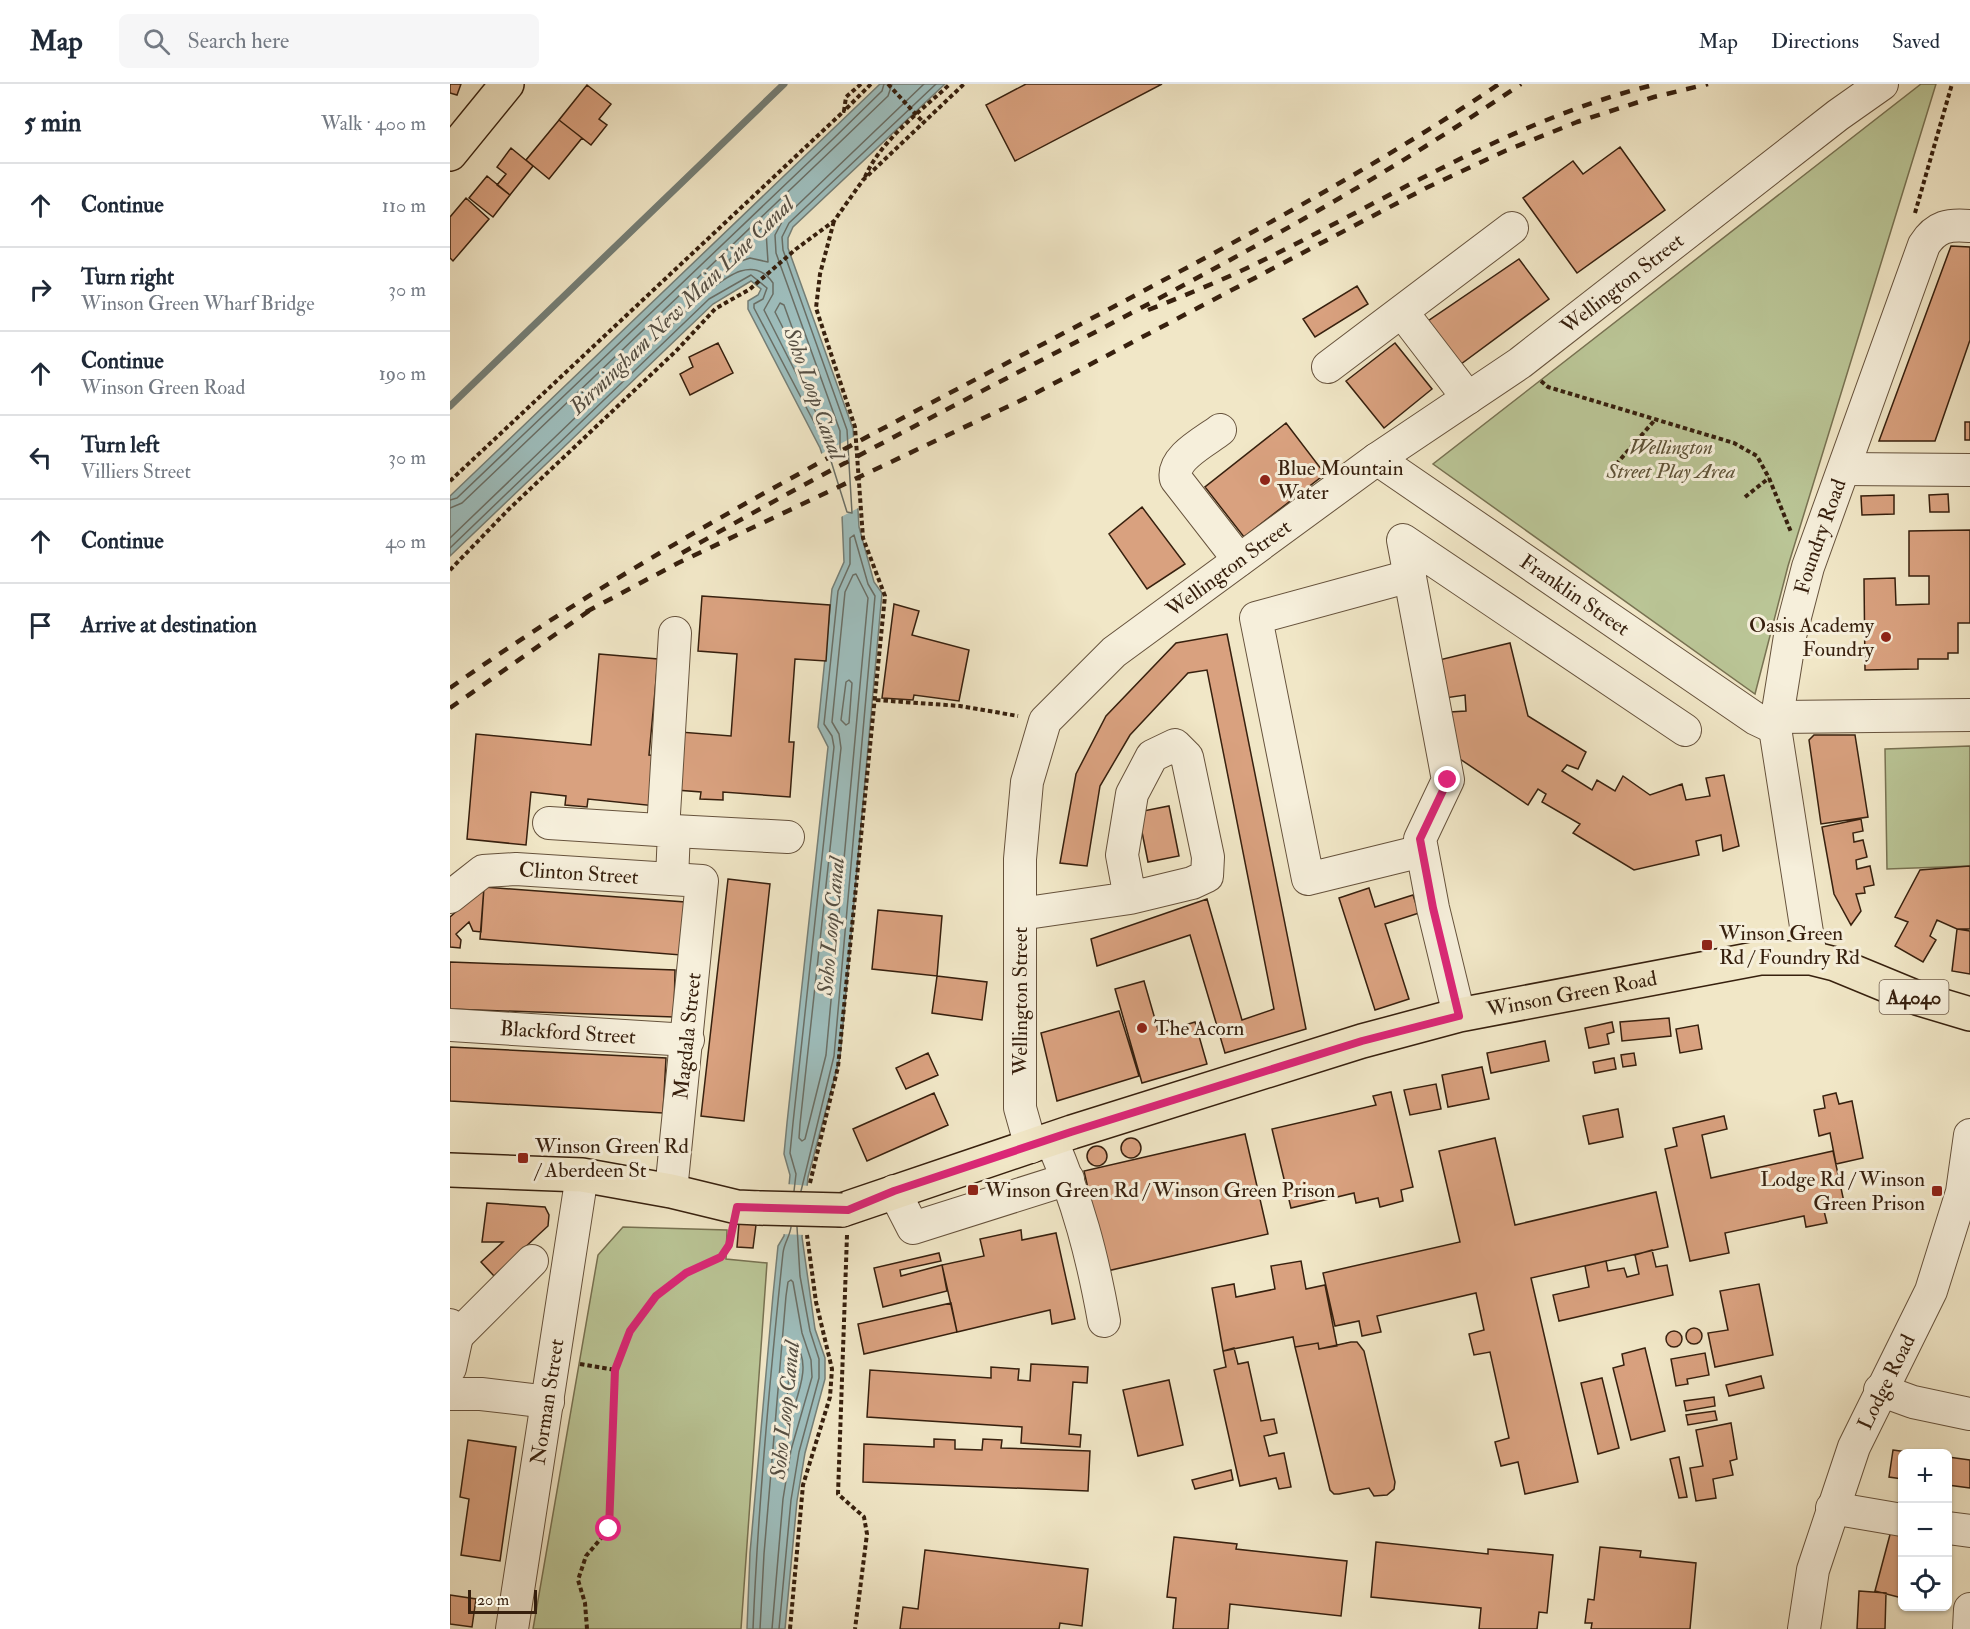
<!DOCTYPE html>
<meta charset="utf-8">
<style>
body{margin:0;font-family:"IM FELL Double Pica",serif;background:#f6f6f7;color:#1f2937}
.controls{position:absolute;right:18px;bottom:18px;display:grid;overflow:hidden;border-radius:9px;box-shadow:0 2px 4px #0004}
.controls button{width:54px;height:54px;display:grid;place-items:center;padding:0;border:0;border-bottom:2px solid #e0e1e3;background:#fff;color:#1f2937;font:30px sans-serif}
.scale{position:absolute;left:18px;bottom:15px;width:69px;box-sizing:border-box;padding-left:6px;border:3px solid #37200e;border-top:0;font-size:16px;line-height:21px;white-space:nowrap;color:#37200e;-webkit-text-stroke:4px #f6efdb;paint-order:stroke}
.stop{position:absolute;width:18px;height:18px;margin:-14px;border:4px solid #db2777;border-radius:50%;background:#fff}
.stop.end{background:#db2777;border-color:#fff;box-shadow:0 2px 6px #0008}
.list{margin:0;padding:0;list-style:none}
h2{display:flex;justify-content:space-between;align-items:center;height:78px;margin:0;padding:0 24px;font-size:26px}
h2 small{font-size:20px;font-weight:400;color:#747a83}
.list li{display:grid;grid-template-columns:39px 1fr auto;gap:18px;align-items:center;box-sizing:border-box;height:84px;padding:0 24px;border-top:2px solid #e0e1e3}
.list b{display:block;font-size:22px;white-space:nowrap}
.list p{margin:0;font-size:20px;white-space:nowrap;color:#747a83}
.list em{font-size:20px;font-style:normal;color:#747a83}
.icon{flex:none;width:33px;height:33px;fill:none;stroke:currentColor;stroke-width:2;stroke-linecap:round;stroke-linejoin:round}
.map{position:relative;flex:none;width:1520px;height:1545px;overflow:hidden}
header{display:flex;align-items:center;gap:36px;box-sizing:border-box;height:84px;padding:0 30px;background:#fff;border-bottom:2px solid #e0e1e3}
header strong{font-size:28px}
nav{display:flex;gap:33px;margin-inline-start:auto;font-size:21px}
.search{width:420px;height:54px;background:#f6f6f7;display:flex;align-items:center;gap:15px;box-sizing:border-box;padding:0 21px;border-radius:9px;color:#747a83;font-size:22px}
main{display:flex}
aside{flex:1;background:#fff}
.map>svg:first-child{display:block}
.green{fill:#bac596;stroke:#787252;stroke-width:1.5}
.water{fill:#9ebebd;stroke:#757f77;stroke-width:1.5}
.pier{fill:#f1e7c7}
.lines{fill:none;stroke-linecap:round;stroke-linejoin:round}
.shore{stroke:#6a6f66;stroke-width:1.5}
.stream{stroke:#757f77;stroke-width:7}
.building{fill:#d9a17f;stroke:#37200e;stroke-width:1.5}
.minor-casing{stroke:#66523c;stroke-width:34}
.major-casing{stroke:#37200e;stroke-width:36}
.path{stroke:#37200e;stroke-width:4;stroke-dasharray:4.5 3;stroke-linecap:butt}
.minor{stroke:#f6efdb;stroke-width:32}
.major{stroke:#f1e7c7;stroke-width:33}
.rail{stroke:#37200e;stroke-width:4.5;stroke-dasharray:10 10;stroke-linecap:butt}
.major-bridge-casing{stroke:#37200e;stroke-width:36;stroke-linecap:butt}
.path-bridge{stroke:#37200e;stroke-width:4;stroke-dasharray:4.5 3;stroke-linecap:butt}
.major-bridge{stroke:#f1e7c7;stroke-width:33}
.route{stroke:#db2777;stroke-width:8}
.poi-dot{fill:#8f2418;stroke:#f6efdb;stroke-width:2}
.labels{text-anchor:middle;stroke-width:6;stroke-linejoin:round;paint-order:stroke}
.shield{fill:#f6efdb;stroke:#705e4c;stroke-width:1.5}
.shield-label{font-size:20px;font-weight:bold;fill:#37200e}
.street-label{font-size:21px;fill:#37200e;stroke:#f6efdb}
.park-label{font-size:21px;font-style:italic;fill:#5e5237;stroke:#f6efdb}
.poi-label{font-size:21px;fill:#37200e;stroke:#f6efdb;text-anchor:start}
.water-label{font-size:22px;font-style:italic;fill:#564f43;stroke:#f6efdb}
</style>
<header>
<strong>Map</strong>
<div class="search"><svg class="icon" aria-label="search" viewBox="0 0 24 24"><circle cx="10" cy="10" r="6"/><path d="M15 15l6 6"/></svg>Search here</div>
<nav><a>Map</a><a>Directions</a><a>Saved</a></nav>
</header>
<main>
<aside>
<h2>5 min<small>Walk · 400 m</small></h2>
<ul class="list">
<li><svg class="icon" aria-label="ahead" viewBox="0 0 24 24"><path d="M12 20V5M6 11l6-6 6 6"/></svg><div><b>Continue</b></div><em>110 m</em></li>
<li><svg class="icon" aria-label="right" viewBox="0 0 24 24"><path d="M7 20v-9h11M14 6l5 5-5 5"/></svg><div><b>Turn right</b><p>Winson Green Wharf Bridge</p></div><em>30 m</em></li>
<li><svg class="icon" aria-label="ahead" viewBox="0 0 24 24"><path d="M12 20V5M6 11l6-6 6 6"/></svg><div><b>Continue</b><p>Winson Green Road</p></div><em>190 m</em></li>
<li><svg class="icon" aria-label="left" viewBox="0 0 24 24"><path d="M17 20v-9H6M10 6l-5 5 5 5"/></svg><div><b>Turn left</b><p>Villiers Street</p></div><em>30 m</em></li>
<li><svg class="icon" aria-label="ahead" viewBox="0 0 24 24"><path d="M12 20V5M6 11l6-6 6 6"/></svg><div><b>Continue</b></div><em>40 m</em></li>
<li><svg class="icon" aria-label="arrive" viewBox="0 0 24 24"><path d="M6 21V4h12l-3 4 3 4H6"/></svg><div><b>Arrive at destination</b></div></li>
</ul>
</aside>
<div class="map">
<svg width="1520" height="1545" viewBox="0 0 1520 1545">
<rect width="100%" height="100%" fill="#f1e7c7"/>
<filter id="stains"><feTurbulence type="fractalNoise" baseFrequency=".00333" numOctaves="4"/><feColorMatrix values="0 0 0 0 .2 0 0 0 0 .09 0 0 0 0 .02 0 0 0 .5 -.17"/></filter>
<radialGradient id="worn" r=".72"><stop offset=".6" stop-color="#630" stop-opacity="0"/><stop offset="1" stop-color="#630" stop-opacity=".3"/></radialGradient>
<path class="green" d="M1471 0H1486L1338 482 1305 610 983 380Z
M1520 662V782L1437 785 1435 665Z
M173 1143 277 1146 276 1175 317 1179 291 1545H83L148 1171Z"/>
<path class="water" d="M430 0H495L343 143 338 154V164L403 345 409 443 424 498 432 509 390 973 358 1093 352 1153 365 1245 375 1274V1295L355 1369 347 1417 335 1545H297L300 1469 323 1211 328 1162 334 1152 340 1091 334 1070 337 1039 378 663 368 643 382 505 394 478 392 431 370 364 298 225V217L308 211 311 205 301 197 263 220 0 472V412Z"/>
<path class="pier" d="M407 351 412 422 389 434 369 371Z
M336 1100 360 1102 355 1151 331 1150Z"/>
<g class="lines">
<path class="shore" d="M311 145 316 147 318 178 300 174 279 181V176Z
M330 219 334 221 348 260 346 263 342 262 325 228Z
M0 416 7 414 383 55 432 7 434 0
M0 424 12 419 388 60 438 12 442 0
M0 454 254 210C275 194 303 170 323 199V210L314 226 386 368 390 369V347L326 169 325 151 334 134 474 0
M0 464 259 215 301 191 317 204 313 215 304 220V224L376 361 397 428 402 429 397 346 333 166 332 153 339 139 486 0
M406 490 418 514 376 971 355 1055 352 1057 349 1054 350 1040 391 664 389 650 382 638 395 508 403 491Z
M399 596 402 599 399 639 396 641 391 636 396 598Z
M344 1107 346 1090 340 1069 343 1039 384 663 382 652 374 640 388 507 400 480V454L404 451 418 500 425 512 384 972 351 1107
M344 1260C363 1277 347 1312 341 1333L338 1335 336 1331 341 1262Z
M303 1545C308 1421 320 1292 333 1169 334 1159 340 1152 341 1143
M310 1545 314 1470 336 1212 338 1198 341 1196 343 1198 352 1249 361 1276 362 1293 341 1366 333 1415 322 1545
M329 1545 341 1416 349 1368 369 1294V1275L360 1247 350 1192 347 1143"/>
<path class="stream" d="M0 322 334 0"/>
</g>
<path class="building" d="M0 0H11L7 11 0 9Z
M576 0H712L565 77 536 21Z
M137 1 161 20 149 35 157 41 141 61 109 36Z
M109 36 132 54 99 95 76 76Z
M1170 63 1215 126 1127 189 1073 114 1123 77 1133 90Z
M61 64 83 82 60 111 47 101 56 90 47 83Z
M37 92 60 111 43 133 19 114Z
M16 114 39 135 3 177 0 174V133Z
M1501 162 1520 163V256L1485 357H1429Z
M1069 175 1099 215 1007 283 975 239Z
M907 202 918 220 865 253 853 235Z
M268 259 283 289 240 311 230 290 243 283 239 273Z
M945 259 982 305 934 344 896 297Z
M1515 338H1520V356H1515Z
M836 339 875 390 794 453 755 403Z
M1498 410 1499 428H1480L1479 411Z
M1444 411V430L1412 431 1411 412Z
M692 423 735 480 697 505 659 450Z
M1520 446V539H1508V569H1498V575H1468V585L1415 586 1414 495 1445 494 1446 521 1479 520V492H1459V447Z
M252 512 380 521 376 577 345 575 339 658H344L340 713 273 708V716L250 715 251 708 226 706 230 648 281 652 287 570 248 567Z
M444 520 469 527 462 551 519 566 509 617 464 611 463 616 432 614Z
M777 550 856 945 775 969 740 851 647 882 641 855 757 815 792 936 824 925 757 586 738 589 680 651 650 702 637 782 610 779 626 690 656 632 726 559Z
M1060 559 1078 632 1136 668 1128 685 1117 681 1112 687 1142 706 1147 696 1165 707 1173 692 1200 711 1232 700 1236 716 1260 712 1256 694 1274 691 1289 762 1273 767 1271 751 1246 757 1249 771 1184 786 1123 749 1130 740 1092 718 1096 710 1088 705 1078 721 1010 675 1000 628 1016 627 1015 611 995 614 989 576Z
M149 570 208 575 199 671 211 672 206 722 138 715 137 723 115 721 116 712 81 708 76 761 17 755 26 650 141 661Z
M1364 651H1405L1418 733 1371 740 1359 656Z
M719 722 729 772 698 778 688 728Z
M1411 735 1413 747 1403 749 1404 758 1413 756 1417 773 1406 776 1407 785 1420 782 1424 801 1414 803 1415 809 1406 810 1411 827 1401 841 1384 810 1372 743Z
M1520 782V845H1507L1487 836 1480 852 1486 856 1473 878 1445 862 1458 838 1445 833 1470 786Z
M278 795 320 800 294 1037 251 1032Z
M34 803 235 818 231 871 30 855Z
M34 803 31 848 23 847 19 838 6 850 11 856 10 864 0 863V833Z
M919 804 925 823 963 811 969 829 935 840 959 915 925 926 889 814Z
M428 826 492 832 487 892 422 885Z
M1507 845 1520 847V890L1502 887Z
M0 878 225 886 224 933 0 925Z
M487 892 537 898 532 936 482 929Z
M694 897 709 949 745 938 757 980 692 999 665 905Z
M669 927 689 992 607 1017 591 949Z
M1219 934 1221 952 1172 957 1170 938Z
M1162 938 1164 948 1157 950 1159 960 1139 964 1135 944Z
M1248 941 1252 965 1230 969 1226 945Z
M1095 957 1099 977 1041 989 1037 969Z
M0 963 216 974 213 1029 0 1017Z
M478 969 488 991 456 1005 446 984Z
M1184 969 1186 981 1173 983 1171 971Z
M1164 974 1166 985 1145 989 1143 978Z
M1032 983 1039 1015 998 1023 992 991Z
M986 1000 991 1025 960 1031 954 1006Z
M941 1008 963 1103 951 1106 953 1117 930 1123 928 1114 906 1119 904 1109 841 1124 822 1045 926 1021 923 1012Z
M484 1009 498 1041 417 1077 403 1045Z
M1386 1009 1389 1020 1402 1017 1413 1074 1386 1080 1380 1049 1369 1052 1364 1026 1375 1024 1373 1012Z
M1168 1025 1173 1053 1139 1060 1133 1032Z
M1274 1032 1277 1045 1252 1051 1261 1094 1383 1067 1394 1118 1373 1123 1377 1139 1356 1143 1354 1132 1275 1149 1279 1169 1240 1177 1215 1065 1227 1062 1223 1044Z
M795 1050 818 1150 657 1187 634 1087Z
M1045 1054 1065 1141 1206 1108 1218 1163 1081 1194 1128 1398 1075 1410 1068 1378 1051 1382 1045 1358 1059 1354 1040 1268 1024 1271 1019 1250 1034 1246 1026 1209 927 1232 931 1248 912 1252 909 1237 885 1242 873 1189 1010 1158 989 1067Z
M671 1064a10 10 0 1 1 20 0a10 10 0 1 1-20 0Z
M637 1072a10 10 0 1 1 20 0a10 10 0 1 1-20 0Z
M37 1119 95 1123 99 1131 98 1142 44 1192 31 1178 53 1158H32Z
M289 1139 306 1141 303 1164 287 1163Z
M571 1146 572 1156 606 1149 625 1235 602 1240 600 1226 507 1248 492 1181 534 1172 530 1155Z
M1202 1166 1206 1183 1217 1181 1223 1211 1109 1237 1103 1211 1139 1203 1135 1182 1156 1177 1158 1187 1174 1184 1177 1193 1189 1190 1185 1171Z
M489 1169 491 1177 450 1186 451 1192 492 1181 497 1207 433 1223 424 1184Z
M851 1177 856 1205 875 1201 887 1262 869 1265 868 1259 845 1263 843 1253 773 1267 762 1204 784 1200 786 1213 825 1205 821 1182Z
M1309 1200 1323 1271 1265 1283 1258 1249 1278 1246 1270 1207Z
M501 1219 507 1248 414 1270 408 1240Z
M1236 1252a8 8 0 1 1 16 0a8 8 0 1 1-16 0Z
M1216 1255a8 8 0 1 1 16 0a8 8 0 1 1-16 0Z
M901 1258H907L914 1267 945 1398 944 1405 937 1411 924 1412 919 1404 889 1410H884L880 1406 845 1263 868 1259 869 1265Z
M784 1264 788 1280 798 1278 811 1337 824 1335 827 1349 814 1352 819 1372 834 1369 841 1403 829 1405 826 1394 790 1402 764 1286 776 1283 773 1267Z
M1195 1264 1215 1347 1181 1356 1163 1284 1174 1281 1172 1270Z
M1255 1269 1259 1291 1237 1295 1238 1300 1226 1302 1221 1275Z
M581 1280 638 1283 637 1299 623 1298 619 1350 631 1351 630 1363 571 1359 572 1343 417 1333 420 1286 541 1294V1283L569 1285 568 1296 580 1297Z
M1311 1292 1314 1304 1279 1312 1276 1301Z
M1152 1294 1169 1364 1148 1370 1131 1299Z
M719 1296 733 1361 688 1372 673 1306Z
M1264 1313 1265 1322 1236 1327 1234 1317Z
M1265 1327 1267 1336 1238 1341 1236 1331Z
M1281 1339 1287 1375 1280 1377 1283 1391 1263 1395 1266 1414 1246 1417 1240 1384 1253 1382 1246 1346Z
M484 1355 505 1356V1365L532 1366 533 1355 552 1356 551 1364 640 1367 638 1407 413 1398 414 1360 484 1363Z
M18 1356 66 1363 50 1477 11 1471 19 1415 10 1413Z
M1443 1366 1472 1370H1452V1395L1439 1393Z
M1229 1373 1237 1413 1229 1414 1220 1375Z
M1498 1373 1520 1376V1404L1498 1401Z
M781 1386 783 1396 745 1405 742 1396Z
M1442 1443 1452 1446V1514L1425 1507Z
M724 1453 787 1460 786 1465 897 1477 891 1532 780 1520 778 1545H723L726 1514 717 1513Z
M926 1458 1038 1470V1465L1103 1471 1097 1529 1089 1528 1087 1545H1029L1031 1524 921 1513Z
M1150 1463 1191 1467 1190 1473 1246 1479 1240 1545H1141L1142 1539H1135L1138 1515 1144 1516Z
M475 1466 638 1485 632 1542 610 1539 609 1545H450L453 1523 468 1525Z
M1409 1507 1436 1509 1435 1545H1407Z
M0 1511 26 1515 22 1543 0 1540Z"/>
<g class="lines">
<defs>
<g id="minor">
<path d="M952 228 1018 314"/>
<path d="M878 283 1062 144"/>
<path d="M770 346C756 357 721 374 726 395L789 476"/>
<path id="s1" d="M927 375 1306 635 1325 644"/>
<path d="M1394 385 1520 386"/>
<path d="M960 492 806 534 858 795 972 767"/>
<path d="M1327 633 1520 631"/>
<path d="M99 739 224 747 222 795"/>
<path d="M213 746 225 549"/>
<path d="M224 747 338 753"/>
<path id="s2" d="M0 813 33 787 66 785 252 797 221 1107"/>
<path d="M570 830 680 814 672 771 682 710 702 672 725 661 737 673 758 773 757 792 742 799 680 814"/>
<path id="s3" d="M1361 874 1325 644 1327 633 1340 552 1358 483 1474 161C1486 142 1499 140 1520 142"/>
<path d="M1009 931 983 824 970 755 998 696 953 456 1235 646"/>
<path id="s4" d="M0 941 238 956"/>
<path d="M601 1055C628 1118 642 1170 654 1237"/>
<path id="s5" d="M581 1063 570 1024V775L577 698 595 637 664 568 927 375 1070 279 1388 31 1432 0"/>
<path d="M444 1107 463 1144 618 1095"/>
<path d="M0 1241 7 1252 0 1284"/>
<path d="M7 1252 82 1177"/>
<path d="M1430 1306 1463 1318 1520 1330"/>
<path d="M0 1310H31L98 1318"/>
<path d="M1382 1424 1452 1436"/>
<path d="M1498 1444 1520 1447"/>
<path id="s6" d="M62 1545 132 1091"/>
<path id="s7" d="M1354 1545 1363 1486 1404 1363 1481 1207 1512 1108 1520 1051"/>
<path d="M1519 1545 1520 1525"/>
</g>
<g id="major">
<path d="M0 70 57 0"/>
<path d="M0 1086 132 1091 221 1107 287 1123 309 1124"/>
<path id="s8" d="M392 1126 622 1048 912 957 1009 931 1310 874H1361L1385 880 1470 915 1520 930"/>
</g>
</defs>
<use href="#minor" class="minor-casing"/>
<use href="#major" class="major-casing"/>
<path class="path" d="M411 0 396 13 394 27 421 0
M415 93C431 56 471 27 500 0
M1465 129 1502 0
M1091 297 1098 303 1284 359 1307 372 1319 394 1341 448
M1161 386 1204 337
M0 397 394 27
M1295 413 1319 394
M0 486 59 425 226 267 265 225 300 205 346 165 384 137 413 96 514 0
M426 616 510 622 568 632
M360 1099 388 983 435 512 413 454 405 343 366 224 370 190 384 137
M397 1151 388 1410 414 1433 417 1450 405 1545
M130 1280 165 1286
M137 1545 135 1519 128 1496 136 1472 159 1445 165 1286 180 1247 206 1212 236 1189 271 1173 279 1161 282 1148
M340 1545 353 1401 380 1313 382 1285 366 1218 357 1151"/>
<use href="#minor" class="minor"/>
<use href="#major" class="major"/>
<path class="rail" d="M698 226C731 213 763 200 795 185 931 120 1059 36 1207 0
M232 469C509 309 806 181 1071 0
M136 528 228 479 580 312 976 104 1055 67 1127 38 1204 13 1258 0
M0 604C219 449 461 331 697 205 817 141 936 76 1049 0
M0 624 143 524"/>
<defs>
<path id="major-bridge" d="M309 1124 392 1126"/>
</defs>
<use href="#major-bridge" class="major-bridge-casing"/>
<path class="path-bridge" d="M438 0 472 37"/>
<use href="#major-bridge" class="major-bridge"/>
</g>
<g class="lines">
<path class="route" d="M159 1445 165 1286 180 1247 206 1212 236 1189 271 1173 279 1161 287 1123 398 1126 444 1107 621 1048 912 957 1009 932 983 824 970 755 998 696"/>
</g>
<g class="poi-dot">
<circle cx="815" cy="396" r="6"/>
<circle cx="1436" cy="553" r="6"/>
<rect x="1251" y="855" width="12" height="12" rx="3"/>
<circle cx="692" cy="944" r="6"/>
<rect x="67" y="1068" width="12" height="12" rx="3"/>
<rect x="517" y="1100" width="12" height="12" rx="3"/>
<rect x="1481" y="1101" width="12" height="12" rx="3"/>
</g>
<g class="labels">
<rect class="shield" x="1429.5" y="896" width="69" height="34" rx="4.5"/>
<g class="shield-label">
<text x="1464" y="920">A4040</text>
</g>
<g class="street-label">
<text dy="7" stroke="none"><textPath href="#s5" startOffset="1156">Wellington Street</textPath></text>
<text dy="7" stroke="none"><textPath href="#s3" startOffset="430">Foundry Road</textPath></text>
<text dy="7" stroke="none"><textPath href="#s5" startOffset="670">Wellington Street</textPath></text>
<text dy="7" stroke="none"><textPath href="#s1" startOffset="240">Franklin Street</textPath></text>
<text dy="7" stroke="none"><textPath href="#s2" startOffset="138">Clinton Street</textPath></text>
<text dy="7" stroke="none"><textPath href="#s8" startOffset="762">Winson Green Road</textPath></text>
<text transform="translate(570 917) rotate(-90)" y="7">Wellington Street</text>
<text dy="7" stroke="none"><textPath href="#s4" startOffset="118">Blackford Street</textPath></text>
<text transform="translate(237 952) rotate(-84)" y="7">Magdala Street</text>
<text dy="7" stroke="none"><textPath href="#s7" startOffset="262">Lodge Road</textPath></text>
<text dy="7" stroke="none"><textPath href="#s6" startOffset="230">Norman Street</textPath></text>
</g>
<g class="park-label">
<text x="1221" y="370">Wellington<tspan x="1221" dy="24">Street Play Area</tspan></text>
</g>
<g class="poi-label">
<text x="827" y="391">Blue Mountain<tspan x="827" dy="24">Water</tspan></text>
<text x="1424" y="548" text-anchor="end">Oasis Academy<tspan x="1424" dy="24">Foundry</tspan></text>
<text x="1269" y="856">Winson Green<tspan x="1269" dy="24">Rd / Foundry Rd</tspan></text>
<text x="704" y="951">The Acorn</text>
<text x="85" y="1069">Winson Green Rd<tspan x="85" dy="24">/ Aberdeen St</tspan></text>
<text x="1475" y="1102" text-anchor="end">Lodge Rd / Winson<tspan x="1475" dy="24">Green Prison</tspan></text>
<text x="535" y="1113">Winson Green Rd / Winson Green Prison</text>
</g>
<g class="water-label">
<text transform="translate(231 221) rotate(-44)" y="8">Birmingham New Main Line Canal</text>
<text transform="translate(365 309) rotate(70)" y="8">Soho Loop Canal</text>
<text transform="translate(380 842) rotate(-85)" y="8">Soho Loop Canal</text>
<text transform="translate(334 1326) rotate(-84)" y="8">Soho Loop Canal</text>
</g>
</g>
<rect width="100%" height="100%" filter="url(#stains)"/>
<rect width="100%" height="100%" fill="url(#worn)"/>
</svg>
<div class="controls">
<button>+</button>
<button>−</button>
<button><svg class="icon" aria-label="locate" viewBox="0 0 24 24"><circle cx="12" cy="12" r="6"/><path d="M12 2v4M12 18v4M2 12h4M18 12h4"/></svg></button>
</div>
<div class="scale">20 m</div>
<div class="stop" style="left:159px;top:1445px"></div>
<div class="stop end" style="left:998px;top:696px"></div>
</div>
</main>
